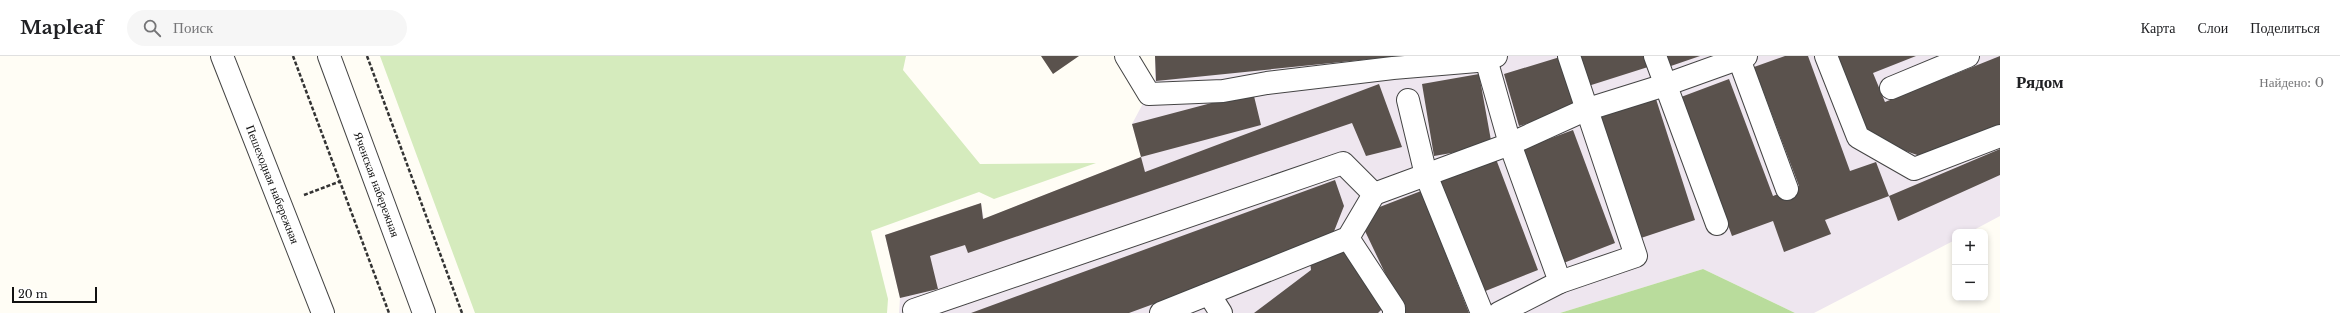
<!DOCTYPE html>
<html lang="ru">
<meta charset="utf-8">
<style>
body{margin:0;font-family:"Libre Baskerville",serif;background:#f6f6f6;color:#202124}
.controls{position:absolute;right:12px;bottom:12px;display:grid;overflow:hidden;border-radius:8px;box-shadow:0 2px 6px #0003}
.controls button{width:36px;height:36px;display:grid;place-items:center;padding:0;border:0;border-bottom:1px solid #e0e0e0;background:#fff;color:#202124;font:20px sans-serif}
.scale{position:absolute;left:12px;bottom:10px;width:85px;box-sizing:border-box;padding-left:4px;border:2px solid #111;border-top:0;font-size:11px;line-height:14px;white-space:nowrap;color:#111;-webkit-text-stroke:3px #fff;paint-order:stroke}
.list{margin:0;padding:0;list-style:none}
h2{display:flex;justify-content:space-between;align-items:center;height:52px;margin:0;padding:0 16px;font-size:17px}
h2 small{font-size:13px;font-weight:400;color:#757577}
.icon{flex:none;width:22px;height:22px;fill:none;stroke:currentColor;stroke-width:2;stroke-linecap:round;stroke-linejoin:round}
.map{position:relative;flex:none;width:2000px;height:257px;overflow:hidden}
header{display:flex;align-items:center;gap:24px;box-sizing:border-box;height:56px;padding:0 20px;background:#fff;border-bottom:1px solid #e0e0e0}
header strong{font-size:19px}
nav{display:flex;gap:22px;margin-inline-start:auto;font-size:14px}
.search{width:280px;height:36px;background:#f6f6f6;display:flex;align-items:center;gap:10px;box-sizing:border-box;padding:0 14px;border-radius:22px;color:#757577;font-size:15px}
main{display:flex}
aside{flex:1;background:#fff}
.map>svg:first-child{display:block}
.industrial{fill:#eee6ef}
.green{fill:#d5ebbd}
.forest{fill:#b9dc9c}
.building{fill:#5a524d}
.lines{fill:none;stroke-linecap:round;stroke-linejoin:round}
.minor-casing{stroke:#444;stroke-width:24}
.path{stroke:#333;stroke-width:2.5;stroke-dasharray:4 2;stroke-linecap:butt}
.minor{stroke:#fff;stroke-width:22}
.labels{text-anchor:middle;stroke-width:4;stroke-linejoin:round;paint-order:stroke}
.street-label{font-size:12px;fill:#111;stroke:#fff}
</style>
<header>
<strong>Mapleaf</strong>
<div class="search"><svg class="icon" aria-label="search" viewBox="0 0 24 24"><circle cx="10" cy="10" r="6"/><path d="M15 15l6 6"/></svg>Поиск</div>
<nav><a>Карта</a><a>Слои</a><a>Поделиться</a></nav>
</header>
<main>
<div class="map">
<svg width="2000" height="257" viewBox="0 0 2000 257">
<rect width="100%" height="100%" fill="#fffdf5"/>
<path class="industrial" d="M1155 0H2000V160L1970 176H1955V184L1814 257H1795L1703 213 1560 257H899L900 242 885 179 981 147 984 163 1141 101 1132 68 1155 25Z"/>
<path class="green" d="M380 0H906L903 14 980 108 1096 107 994 143 979 136 871 175 888 243 887 257H475Z"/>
<path class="forest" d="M1703 213 1795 257H1560Z"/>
<path class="building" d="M1041 0H1079L1053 18Z
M1155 0H1391V1L1156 25Z
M1575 0H1644L1648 11 1585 31Z
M1665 0H1700L1668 11Z
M1785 0H1808L1850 115 1876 106 1889 140 1825 164 1831 178 1784 196 1773 165 1732 180 1681 41 1729 23 1773 140 1799 130 1754 11Z
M1838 0H1916L1873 17 1885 46 2000 0V69L1923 101 1871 83Z
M1560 1 1575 53 1519 70 1504 18Z
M1479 18 1492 90 1434 100 1422 28Z
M1379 28 1402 91 1366 100 1352 67 968 197 965 189 930 200 938 233 900 242 885 179 981 147 983 163 1141 101 1145 116Z
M1253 36 1261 69 1141 101 1132 68Z
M1656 43 1695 164 1638 183 1598 62Z
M1573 74 1615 187 1561 208 1519 94Z
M2000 93V119L1898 165 1889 140Z
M1496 103 1538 214 1483 236 1440 125Z
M1335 124 1344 150 1331 183 1129 257H971Z
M1421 135 1469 257H1404L1365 175 1377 152Z
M1344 192 1383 252 1378 257H1254L1311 214 1310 205Z"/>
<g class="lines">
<defs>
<g id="minor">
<path id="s1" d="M222 0 323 257"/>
<path id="s2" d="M329 0 424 257"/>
<path d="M1126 0 1149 38 1223 35 1267 27 1393 12 1477 5 1496 0"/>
<path d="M1655 0 1717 168"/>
<path d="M1738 0 1787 133"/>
<path d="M1826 0 1858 81 1914 113 2000 80"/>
<path d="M1486 3 1510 88 1560 226 1499 257"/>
<path d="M1891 32 1968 0"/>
<path d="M1408 44 1426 119 1482 257"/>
<path d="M1348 182 1394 252V257"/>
<path d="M1560 226 1636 200 1569 0"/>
<path d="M1209 238 1221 257"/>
<path d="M914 254 1343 107 1374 138 1510 88 1585 54 1665 29 1746 0"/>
<path d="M1161 257 1348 182 1374 138"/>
</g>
</defs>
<use href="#minor" class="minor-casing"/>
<path class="path" d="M293 0 389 257
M367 0 462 257
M304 139 341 125"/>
<use href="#minor" class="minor"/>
</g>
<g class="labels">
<g class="street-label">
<text dy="4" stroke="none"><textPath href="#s2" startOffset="137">Яченская набережная</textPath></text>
<text dy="4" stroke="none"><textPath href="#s1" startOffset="138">Пешеходная набережная</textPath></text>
</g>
</g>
</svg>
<div class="controls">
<button>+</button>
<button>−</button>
</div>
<div class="scale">20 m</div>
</div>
<aside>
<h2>Рядом<small>Найдено: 0</small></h2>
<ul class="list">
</ul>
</aside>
</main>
